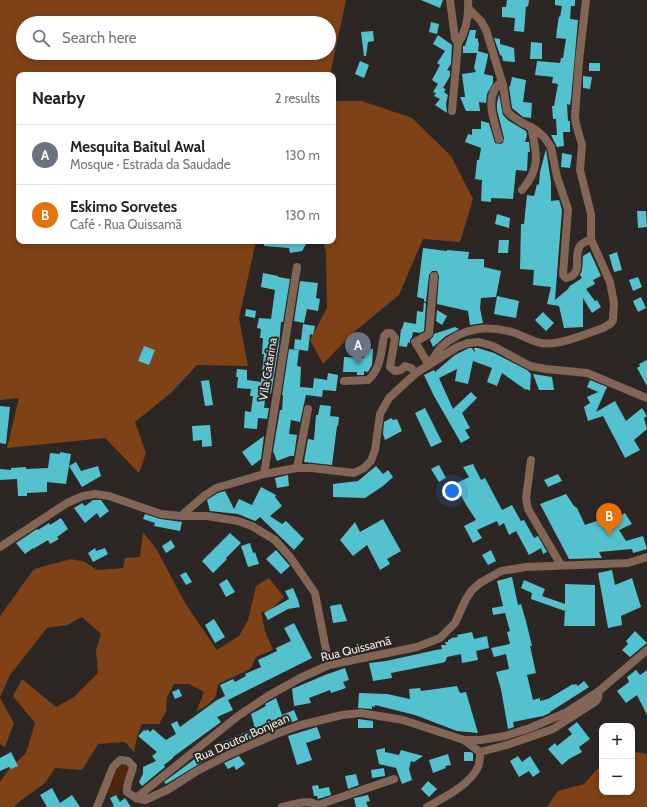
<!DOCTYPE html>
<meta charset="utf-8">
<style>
body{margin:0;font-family:Cabin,sans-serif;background:#f2f2f2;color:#222}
.controls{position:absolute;right:12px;bottom:12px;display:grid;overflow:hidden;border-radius:8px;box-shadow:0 2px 6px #0003}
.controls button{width:36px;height:36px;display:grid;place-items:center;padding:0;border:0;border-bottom:1px solid #e0e0e0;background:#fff;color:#222;font:20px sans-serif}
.you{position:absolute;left:452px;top:491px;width:14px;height:14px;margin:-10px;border:3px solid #fff;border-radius:50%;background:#1a73e8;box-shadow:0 0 0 6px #1a73e833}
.badge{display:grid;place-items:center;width:26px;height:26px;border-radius:50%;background:#d93025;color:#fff;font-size:13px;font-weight:700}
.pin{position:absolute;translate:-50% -33px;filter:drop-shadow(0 1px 2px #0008)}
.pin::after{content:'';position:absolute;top:21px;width:14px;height:12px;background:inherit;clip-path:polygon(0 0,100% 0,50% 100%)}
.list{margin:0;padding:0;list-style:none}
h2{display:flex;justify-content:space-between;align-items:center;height:52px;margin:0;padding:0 16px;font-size:17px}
h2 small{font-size:13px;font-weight:400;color:#767676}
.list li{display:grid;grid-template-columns:26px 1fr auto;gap:12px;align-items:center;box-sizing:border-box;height:60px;padding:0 16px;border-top:1px solid #e0e0e0}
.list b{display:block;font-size:15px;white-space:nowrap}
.list p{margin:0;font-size:13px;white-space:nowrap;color:#767676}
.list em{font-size:13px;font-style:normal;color:#767676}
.icon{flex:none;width:22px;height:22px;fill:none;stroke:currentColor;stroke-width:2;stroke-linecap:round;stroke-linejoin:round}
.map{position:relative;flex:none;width:647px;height:807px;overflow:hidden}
.search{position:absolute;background:#fff;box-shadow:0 2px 6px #0003;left:16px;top:16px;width:320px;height:44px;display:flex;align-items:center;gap:10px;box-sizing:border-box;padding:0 14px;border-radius:22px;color:#767676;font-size:15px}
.panel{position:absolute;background:#fff;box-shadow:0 2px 6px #0003;left:16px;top:72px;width:320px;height:172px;border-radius:8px}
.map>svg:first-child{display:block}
.green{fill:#4f270c}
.forest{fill:#7f4116;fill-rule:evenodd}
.building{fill:#53c2ce}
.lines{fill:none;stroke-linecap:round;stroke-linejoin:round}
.minor{stroke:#826554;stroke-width:8}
.labels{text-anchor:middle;stroke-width:4;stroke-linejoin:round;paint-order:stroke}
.street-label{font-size:12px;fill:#edeae8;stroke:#2c2725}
</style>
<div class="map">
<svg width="647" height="807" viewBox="0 0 647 807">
<rect width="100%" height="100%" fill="#2c2725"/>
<path class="green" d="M122 765 128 766 129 769 117 797 107 793 118 767Z"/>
<path class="forest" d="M0 0H346L330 75H19V241H256L239 318 248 366 197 365 172 392 135 422 146 453 139 473 105 438 7 448 19 398 0 400ZM23 23H329V53H23Z
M333 101H362L412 118 451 156 473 199 460 242 423 239 399 295 354 332 323 364 310 340 327 308 326 252 323 241H333Z
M143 532 157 550 185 603 217 650 239 636 248 620 256 586 269 578 284 597 269 611 261 612 265 631 273 650 256 657 251 668 248 670 218 684C216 702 211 702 196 712L204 692 189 684H174L167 697 166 712 159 724H142L137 736 134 752 125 742 98 744 82 770 55 768 45 783 20 801 14 807H0V782L9 769 26 753 35 723 13 696 22 679 56 707 74 697 98 673 96 650 101 634 82 617 67 625 47 628 10 675 0 697V616L34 569 71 559 85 562 97 570 123 568 125 558 140 557Z
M0 698 14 723 5 747 0 744Z
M632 751 647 754V807H547L558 791 584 784 602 764V792H632Z"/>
<path class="building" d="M421 0H443L440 8Z
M507 0H529L528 7 526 6 524 32 514 31 515 18 502 17V7H506Z
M555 0H575V6H571L570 19 578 20 571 99 570 105 567 104 568 121H570V132H563L564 146 557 147 551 135H557L556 119H553L552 106H554L558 84 552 83 553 77 535 75 537 61 560 63 561 58H563L566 39 556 38 557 29 559 16 560 17 562 6 555 5Z
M431 22 439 24 437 34 429 32Z
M470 30H476L475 38 478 39V42L479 43 478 51 488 54V56L484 74 493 76V83L487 94 486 103 479 102 480 111H466L460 97H465L462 74 476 72 474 68 477 53H463V46H465Z
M373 31 374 41 368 42 366 56H364L361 32Z
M438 35 452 45 451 64 447 70 450 71V76L443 88 446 89 444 92 448 95 446 104 447 113 435 105 440 99 434 96 436 93 433 92 438 84 432 80 440 65 437 63 445 51 433 44Z
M494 38 500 39V44L514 48 515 62 503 61 502 56 500 55Z
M531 42 542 43V59H530Z
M360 61 369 65 364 78 355 74Z
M589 63H600V71H589Z
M583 76 592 77 590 89 583 88Z
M512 77 526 80 523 102 532 103 531 118 523 117 512 108 509 86 510 87Z
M499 94 503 115 509 121 526 131 527 135 525 142H529L530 152H528L527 171 516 170 513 199 491 198V202L481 201 482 180 475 179 477 160H479L481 148 465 142 468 134 472 135V129H481V121L489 123 495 143 500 144 503 143 504 138 497 110V103Z
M546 149 551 182V201L559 200 562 210 555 300 568 289 570 286 582 278 580 275 582 270 583 256 590 252 601 276 593 280 595 284 586 289 595 301 597 300 601 307 592 313 583 298V327L564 328 559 306 547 304 551 287 533 285 534 270 520 269 521 224H524L527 195 534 196 537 184 539 185 540 172Z
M562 153 572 155 570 168 561 167Z
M637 211H646L647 227 638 228Z
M497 214 510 218 509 228 495 224Z
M499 240H509L508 253H498Z
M264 241H308L302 251 290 253 289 248 264 246Z
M423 248 447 251V250L469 252 468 259H484V267L501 271 496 297 481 298 480 308 483 323 470 325 468 311 437 304 439 276 437 271H432L429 275 426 302 424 301V299L417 297Z
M617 252 622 270 614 272 609 255Z
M263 273 278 276V277L290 279 283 322H281L279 345 271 394 266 393 264 408H269L267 419 258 418 257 429 244 428 245 411 251 412 253 396H250L251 389 237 388 238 377H236L237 369 247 370V380L261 382 264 354H262L263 338H260L261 329 257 328 259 318 271 319 275 290 261 287Z
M638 277 642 287 633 291 629 280Z
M300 281 318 283 316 298 320 299 318 311 307 309 304 323 294 321Z
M497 296 519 301 516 318 494 314Z
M641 297 646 308 638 312 633 301Z
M424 302 426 304 424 331 420 333 413 332 412 337 410 340V343L408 342 407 347 399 346 401 329H402L404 322 416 324 417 311 423 312Z
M246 309 256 311 255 318 245 316Z
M437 310 447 316 442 325 436 321Z
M543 312 554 323 546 331 535 320Z
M303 324 315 326 313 335 310 334 308 351 294 349 295 339 301 340Z
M455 327 459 329 446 336 433 347 430 340 433 337 434 334Z
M144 346 155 350 149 365 138 361Z
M469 348H472L475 353 474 348H478L494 353 527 370 531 374 530 391 527 389 526 390 502 373 497 386 487 382 492 368 473 361 468 384 455 381 457 369 439 378 453 409 471 392 477 398 462 413 470 428 465 430 470 438 461 443 434 396 424 375 434 370 435 372 455 355Z
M289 349 299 350 297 366 301 367 300 387 313 388 314 378 327 380 328 373 338 375 336 391 323 390 322 397 306 395 300 422 291 420 289 434 297 435 294 456H290L277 461 273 451 280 410H282L283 395H282Z
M365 349H373L372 365 368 372 364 371V375H357V372H343L344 357 364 358Z
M647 360V386L637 368 640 366 639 364Z
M533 374 552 377 554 390H539Z
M209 380 213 405 205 406 201 381Z
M590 380 607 387 596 412 615 401 626 421 642 408 647 416 644 418 647 429 634 440 640 450 625 458 603 416 588 421 584 407 590 403 587 397 598 392 587 387Z
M320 405 331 406 330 416 339 417 338 426H337L332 465 304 462 308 439 314 440 316 415H318Z
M0 406 10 407 6 444 0 443Z
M425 408 442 442 431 447 415 413Z
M391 418 393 420 397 419 402 431 385 440 383 434 384 422Z
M210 425 212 446 202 447V440L193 441 192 426Z
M264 436 261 459 252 466 242 452Z
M60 452 71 454 66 484 47 482V492L27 493V496H18L17 479 0 480V469L11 470V468L26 467V469L48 468 50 453 60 454Z
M76 462 81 471 98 466 101 476 82 487 69 466Z
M473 464 481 480 485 478 502 510 512 505 521 521 524 520 534 538 538 536 547 552 543 554 541 548 529 555 516 531 509 535 504 523 499 526 497 521 477 530 482 538 473 543 464 526 476 520 465 503 455 484 469 477 463 467Z
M439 465 446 478 439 482 431 469Z
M376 466 383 474 388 470 393 477 383 486 365 498 333 497V484L358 481Z
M558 474 562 481 548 487 544 480Z
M288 475 289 486 277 488 275 478Z
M261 487 276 495 275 497 282 506 270 516 282 524 286 521 304 539 294 550 260 517 255 521 238 514 210 511 207 500 218 493 225 491 234 509 239 499 252 505Z
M566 494 574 506 577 508 585 525 611 516 613 520 625 513 632 524 619 530 626 541 643 536 647 549 633 553 632 549 599 552 602 558 569 559 540 504Z
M93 500H101L109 511 100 518 97 513 85 523 74 508 82 503 85 506Z
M145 514 160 519 182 522 180 531 154 526 155 523 143 519Z
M61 518 68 529 57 537 59 539 50 544 48 540 33 549V548L25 554 16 543 37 529 38 530 49 523 50 525Z
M383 519 401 551 387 559 390 564 380 570 367 545 353 556 340 540 355 522 360 532Z
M230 533 241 543 226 558 227 559 213 573 202 561Z
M171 540 175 547 166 553 162 546Z
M250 543 253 553 255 552 259 564 248 567 241 546Z
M95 548 96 551 105 548 108 554 93 562 88 553Z
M276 550 290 566 281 574 266 559Z
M491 550 496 561 488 565 482 555Z
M612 570 615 585 632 578 641 607 621 616 622 625 608 628 598 573Z
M186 572 192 582 186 585 180 575Z
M512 577 518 605 521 604 526 621 532 646H530L536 673 527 675 533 700 540 698V701L548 699 573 684 574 685 576 684 578 686 584 681 589 687 550 712V713L543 716 513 722 514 727 508 729 501 689 496 672 509 669 506 654 494 657 491 648 510 644 507 632 510 631 505 613 493 615 492 608 503 606 497 581Z
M227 579 235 592 226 597 219 584Z
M524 580 545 589 542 596 565 604V584L595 585V626H564L565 611 531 599 532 593 521 588Z
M293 588 298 600 300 607 288 609 268 620 264 613 289 599 285 591Z
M341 604 347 621 333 623 330 606Z
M214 619 225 637 215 643 205 625Z
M294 623 312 658 228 700 233 710 217 717 221 722 173 757V758L164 765 165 767 142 786 139 782 143 774V767L156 761 152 756 157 752 138 736 144 730 146 731 147 729 150 732 153 729 166 740 176 734 171 724 177 721 180 727 217 700 225 696 220 685 233 679 235 682 246 676 245 674 261 667 258 660 277 651 276 648 291 641 284 628Z
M635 631 647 643 630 657 622 650 628 644 626 641Z
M472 632 474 639 487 636 489 648 476 651 478 660 462 663 461 654 447 657 445 662 441 663 391 673 392 678 373 681 369 663 386 661 436 650 442 649 441 645H446L445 642H448V640L451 639V638L458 637 457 635Z
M345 668 349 680 343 682 346 688 331 693 330 690 309 698 311 703 294 706 292 689 325 675Z
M636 670 640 675 647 670V715L637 695 626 703 617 691 629 682 627 677Z
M457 686 460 693 466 692 478 733 457 731 415 715 375 705V707L372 706V709L358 708 359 693 387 694 410 699 409 689 420 688 421 691Z
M179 689 182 696 175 699 172 692Z
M276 698 282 715 294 710 298 720 256 735V737L225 750 221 743 255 728 251 714 266 706 265 704Z
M358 719 373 721V728H358Z
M577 722 590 739 579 747 582 752 569 759 562 765 548 749 555 743 557 746 572 734 568 729Z
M317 727 321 738 306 743 312 760 297 765 288 736Z
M385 748V752L399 755 401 750 423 756 414 762 411 761 409 769 412 780 402 784 396 768 379 764 376 750Z
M11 752 18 766 11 769 9 767 0 771V758Z
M464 752H470L473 753V761H464Z
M448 754 451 765 445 766 446 768 433 773 429 760Z
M200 755 204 761 166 784 164 782Z
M239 756 245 764 236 770 234 766 228 769 224 763Z
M518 756 522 762 530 756 540 772 533 777 529 771 519 777 510 761Z
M384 768 385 776 372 778 371 770Z
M356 774 359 785 348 789 345 776Z
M428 781 437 789 429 797 421 789Z
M318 785 319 789 329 787 331 795 318 799 317 796H314L312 786Z
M52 788 60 803 72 795 80 807H47L40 795Z
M116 795 120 802 125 798 131 807H112L114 806 110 798Z
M368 795 370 801 366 802 368 807H356L354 798Z"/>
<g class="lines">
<path class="minor" d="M450 0 455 38 458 44C466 31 469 15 468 0
M468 8 481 21 486 30 503 85 507 111 512 116 521 122 536 130 544 137 551 147 557 177 568 209 563 275 566 278C585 274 572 257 580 246 582 243 587 241 591 239
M452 111 458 44
M499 139C495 123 484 98 499 84L503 85
M522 190C541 168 537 153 531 127
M434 276 429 334 415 342 429 365C433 359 437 352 441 347 462 328 485 325 512 332 522 335 531 341 541 343 559 346 586 334 603 328L610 324 613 320 614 303 610 282 591 239V214L580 170 582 145 576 124 575 116 579 61 586 0
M344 381 368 380C381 369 381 352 384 336L387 333H391L395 338 390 367 395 371 401 370 405 366 411 368 416 373
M531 460 526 498 528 509 561 565
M297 468 308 409
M264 474 297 267
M181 516 204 496 216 488 264 474 297 468H312L354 473 364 468 371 461 375 450 380 414 389 398 416 373 457 347 468 343 479 342 493 346 530 366 546 369 587 373 647 398
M0 547 67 503 83 496 95 494 109 496 161 514 181 516H207L238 521 252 526 275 540 290 557 315 593 329 665
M480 752 510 744 553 729 595 702 598 698 599 691
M136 798 145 800 167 790 197 771 228 755 276 734 301 725 342 715 361 713 403 720 464 740H481L505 736 530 728 565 713 599 691 647 650
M318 805 394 779
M97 807 113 767 120 760 128 761 133 766C132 775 126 782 127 792L136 798 238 716 268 696 300 678 329 665 417 647 440 638 455 623 466 599 472 590 480 583 501 571 526 567 628 563 647 557
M282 807C295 804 310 798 321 807
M427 807C443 798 470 785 478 767 480 762 480 757 480 752L464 740"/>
</g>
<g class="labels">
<g class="street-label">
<text transform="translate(268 369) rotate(-81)" y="4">Vila Catarina</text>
<text transform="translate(356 649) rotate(-14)" y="4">Rua Quissamã</text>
<text transform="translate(242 738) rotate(-24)" y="4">Rua Doutor Bonjean</text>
</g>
</g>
</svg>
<div class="controls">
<button>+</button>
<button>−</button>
</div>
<div class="you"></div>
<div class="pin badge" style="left:358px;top:365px;background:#6b7280">A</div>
<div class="pin badge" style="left:609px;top:536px;background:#e8710a">B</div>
<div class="search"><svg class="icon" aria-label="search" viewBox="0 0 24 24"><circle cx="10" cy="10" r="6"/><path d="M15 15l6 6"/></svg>Search here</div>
<section class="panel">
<h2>Nearby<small>2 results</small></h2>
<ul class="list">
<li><span class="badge" style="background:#6b7280">A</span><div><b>Mesquita Baitul Awal</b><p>Mosque · Estrada da Saudade</p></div><em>130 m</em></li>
<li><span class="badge" style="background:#e8710a">B</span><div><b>Eskimo Sorvetes</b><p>Café · Rua Quissamã</p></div><em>130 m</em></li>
</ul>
</section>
</div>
